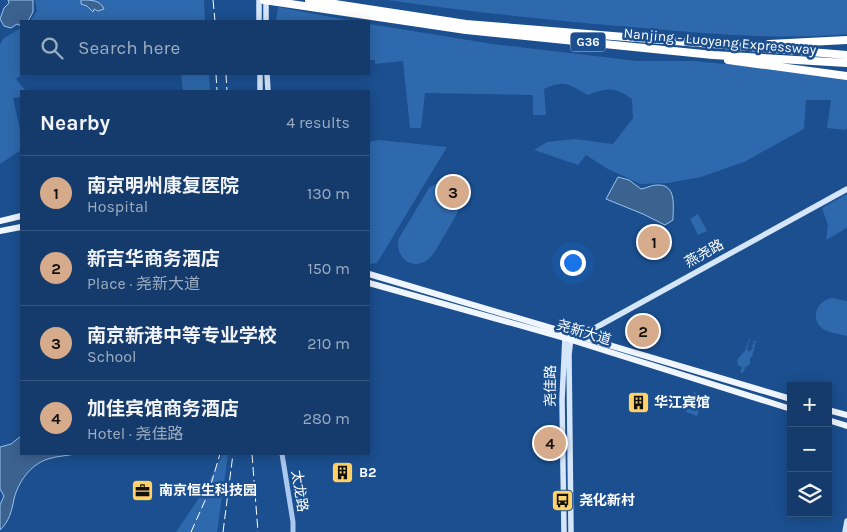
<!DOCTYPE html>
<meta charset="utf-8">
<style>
body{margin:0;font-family:Karla,"Noto Sans SC",sans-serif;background:#1d4271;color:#f1f3f6}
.controls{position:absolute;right:15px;bottom:15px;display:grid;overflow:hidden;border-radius:0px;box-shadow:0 2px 12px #0003}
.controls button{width:45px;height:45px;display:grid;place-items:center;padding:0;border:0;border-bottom:1px solid #33557e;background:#143b6b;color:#f1f3f6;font:25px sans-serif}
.you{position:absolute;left:572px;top:262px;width:18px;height:18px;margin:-12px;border:4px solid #fff;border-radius:50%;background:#1a73e8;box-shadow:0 0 0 8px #1a73e833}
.badge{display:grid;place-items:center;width:32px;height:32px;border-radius:50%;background:#d6ab8b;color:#111;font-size:16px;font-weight:700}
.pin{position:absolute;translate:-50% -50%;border:2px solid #fff;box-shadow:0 1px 5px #0006}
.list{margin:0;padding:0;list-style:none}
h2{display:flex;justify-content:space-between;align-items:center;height:65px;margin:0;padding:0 20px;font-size:21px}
h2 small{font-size:16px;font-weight:400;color:#9dadc1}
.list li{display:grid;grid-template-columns:32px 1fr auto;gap:15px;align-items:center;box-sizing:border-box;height:75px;padding:0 20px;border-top:1px solid #33557e}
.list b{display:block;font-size:19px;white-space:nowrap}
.list p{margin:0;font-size:16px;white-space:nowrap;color:#9dadc1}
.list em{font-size:16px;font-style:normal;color:#9dadc1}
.icon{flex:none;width:28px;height:28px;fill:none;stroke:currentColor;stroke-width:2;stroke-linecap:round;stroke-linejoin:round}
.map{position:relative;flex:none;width:847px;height:532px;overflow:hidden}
.search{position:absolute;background:#143b6b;box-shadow:0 2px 12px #0003;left:20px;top:20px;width:350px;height:55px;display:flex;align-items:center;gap:12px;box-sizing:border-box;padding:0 18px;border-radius:0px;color:#9dadc1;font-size:19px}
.panel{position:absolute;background:#143b6b;box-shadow:0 2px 12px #0003;left:20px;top:90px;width:350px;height:365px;border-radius:0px}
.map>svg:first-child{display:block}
.green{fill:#2e69ad}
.water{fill:#3c6290;stroke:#9cc4f0}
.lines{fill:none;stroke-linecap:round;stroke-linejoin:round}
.tertiary{stroke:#a9c9ee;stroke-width:5}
.secondary{stroke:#d6e6fa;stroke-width:5.5}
.primary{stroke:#f0f6ff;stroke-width:6}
.motorway{stroke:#fff;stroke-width:8}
.rail{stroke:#fff;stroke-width:1;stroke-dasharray:9 4;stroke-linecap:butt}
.labels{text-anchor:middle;stroke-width:5;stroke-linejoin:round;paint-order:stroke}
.shield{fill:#1b4f8f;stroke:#bbcadd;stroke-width:1}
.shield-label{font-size:12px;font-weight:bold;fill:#fff}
.street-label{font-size:14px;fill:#fff;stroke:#1b4f8f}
.poi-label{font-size:14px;font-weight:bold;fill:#fff;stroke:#1b4f8f;text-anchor:start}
</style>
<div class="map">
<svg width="847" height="532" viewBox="0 0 847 532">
<rect width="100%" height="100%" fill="#1b4f8f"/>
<path class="green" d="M35 0H204L205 21H30L37 11Z
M387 0H847V34C778 40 711 34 643 28 557 21 472 12 387 0Z
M278 7 352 21H276Z
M369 24 493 44 637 61H694L795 71 847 79V127L846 130 827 128 831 100H806L804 129 744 162 701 177 668 183 640 184 608 169 586 155 578 165 534 150 547 142 575 139 613 144 633 118 632 99C615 86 607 88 588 95 568 85 566 79 544 89L546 115H533V95L425 93 421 128H410L403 61 375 64V60H369Z
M21 28 22 74 16 79 26 91H21V97L13 98 21 134V150L0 164V44L4 38Z
M181 74H209L210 91H183Z
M378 140 447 147 377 263 369 264V142Z
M445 182C477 189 453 220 444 236 439 244 434 256 426 261 409 271 394 254 399 238L429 188 438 183Z
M847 194V228L826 240 828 225 822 208Z
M698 214 707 231 698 235 690 219Z
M832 298 847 301V336C840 334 829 333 823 329 809 319 817 300 832 298Z
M749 339H750L747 349 749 352 753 348 751 346 754 344 753 341H756L752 357 750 358V364L745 368 743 373 740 372 742 367 738 365 737 360 745 351Z
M694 392 705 397 697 416 686 412Z
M223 454H228L217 532H176L205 489Z"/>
<path class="water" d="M8 0H33V12L28 21H21V26L17 24 11 28 4 26 0 19 4 8 9 3Z
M81 0C92 0 100 0 104 9L98 11 94 9 93 12 87 6 81 4Z
M618 177 629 180 641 189C647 188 651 185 657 185 677 184 673 206 673 220L665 225 643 214 606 199Z
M21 436V454H75C66 456 57 456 48 459 31 464 18 482 14 499 12 510 9 522 0 530V505L4 496 0 489V447L11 444Z"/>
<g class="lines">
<path class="tertiary" d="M282 454 293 522V532"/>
<path class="secondary" d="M259 0V21
M266 0V21
M260 74V91
M267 74 268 91
M564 532 562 400 565 338 572 334 595 328 847 189
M571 532 569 355 571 337
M845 532 847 521"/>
<path class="primary" d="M0 221 21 216
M0 231 21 227
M369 274 791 399
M369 283 565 338 791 409
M828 410 847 415
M828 420 847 426"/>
<path class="motorway" d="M264 0 466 30 713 55 847 63
M309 0 466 24 847 55
M769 44 847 40
M728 60 847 76"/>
<path class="rail" d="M213 0 215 21
M216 74 217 91
M226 74 227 91
M252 454 258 532
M191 532 208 494 220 454
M223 532 233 454"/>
</g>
<defs>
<symbol id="building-square" viewBox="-11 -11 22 22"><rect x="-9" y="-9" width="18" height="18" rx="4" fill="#ffd166" stroke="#1b4f8f"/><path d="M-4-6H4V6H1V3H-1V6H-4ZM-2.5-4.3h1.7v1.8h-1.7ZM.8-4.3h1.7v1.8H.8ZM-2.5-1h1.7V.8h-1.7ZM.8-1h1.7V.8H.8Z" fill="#111"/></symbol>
<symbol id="office-square" viewBox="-11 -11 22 22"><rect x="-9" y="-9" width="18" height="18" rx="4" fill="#ffd166" stroke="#1b4f8f"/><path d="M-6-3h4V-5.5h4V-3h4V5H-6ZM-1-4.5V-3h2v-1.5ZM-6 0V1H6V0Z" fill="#111"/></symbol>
<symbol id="bus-square" viewBox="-11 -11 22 22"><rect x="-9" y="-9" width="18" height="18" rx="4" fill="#ffd166" stroke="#1b4f8f"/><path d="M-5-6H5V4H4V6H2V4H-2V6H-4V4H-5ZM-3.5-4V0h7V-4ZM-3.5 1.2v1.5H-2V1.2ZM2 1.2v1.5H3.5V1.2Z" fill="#111"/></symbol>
</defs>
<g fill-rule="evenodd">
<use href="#building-square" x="626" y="390" width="25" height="25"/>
<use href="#building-square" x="330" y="460" width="25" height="25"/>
<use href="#office-square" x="130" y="478" width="25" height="25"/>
<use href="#bus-square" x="550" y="488" width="25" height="25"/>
</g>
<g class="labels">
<rect class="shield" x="570.5" y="32.5" width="35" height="19" rx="4"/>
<g class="shield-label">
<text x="588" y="46">G36</text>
</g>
<g class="street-label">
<text transform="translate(720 41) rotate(5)" y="5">Nanjing - Luoyang Expressway</text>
<text transform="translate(704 253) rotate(-29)" y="5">燕尧路</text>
<text transform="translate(584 332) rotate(17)" y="5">尧新大道</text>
<text transform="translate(550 386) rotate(-89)" y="5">尧佳路</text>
<text transform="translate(300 491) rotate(81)" y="5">太龙路</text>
</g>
<g class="poi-label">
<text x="654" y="407">华江宾馆</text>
<text x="359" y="477">B2</text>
<text x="159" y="495">南京恒生科技园</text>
<text x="579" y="505">尧化新村</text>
</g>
</g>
</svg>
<div class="controls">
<button>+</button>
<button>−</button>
<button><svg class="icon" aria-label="layers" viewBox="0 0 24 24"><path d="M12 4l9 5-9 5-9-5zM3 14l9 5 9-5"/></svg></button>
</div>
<div class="you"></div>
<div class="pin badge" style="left:654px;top:242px">1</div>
<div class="pin badge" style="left:643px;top:331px">2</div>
<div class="pin badge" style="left:453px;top:192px">3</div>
<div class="pin badge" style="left:550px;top:443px">4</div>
<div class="search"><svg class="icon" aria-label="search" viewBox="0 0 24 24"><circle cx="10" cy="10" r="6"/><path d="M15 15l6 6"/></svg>Search here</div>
<section class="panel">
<h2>Nearby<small>4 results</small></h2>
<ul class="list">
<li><span class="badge">1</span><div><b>南京明州康复医院</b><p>Hospital</p></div><em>130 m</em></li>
<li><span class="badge">2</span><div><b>新吉华商务酒店</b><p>Place · 尧新大道</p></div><em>150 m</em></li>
<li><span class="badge">3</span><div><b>南京新港中等专业学校</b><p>School</p></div><em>210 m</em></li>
<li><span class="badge">4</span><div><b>加佳宾馆商务酒店</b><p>Hotel · 尧佳路</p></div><em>280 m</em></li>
</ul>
</section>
</div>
